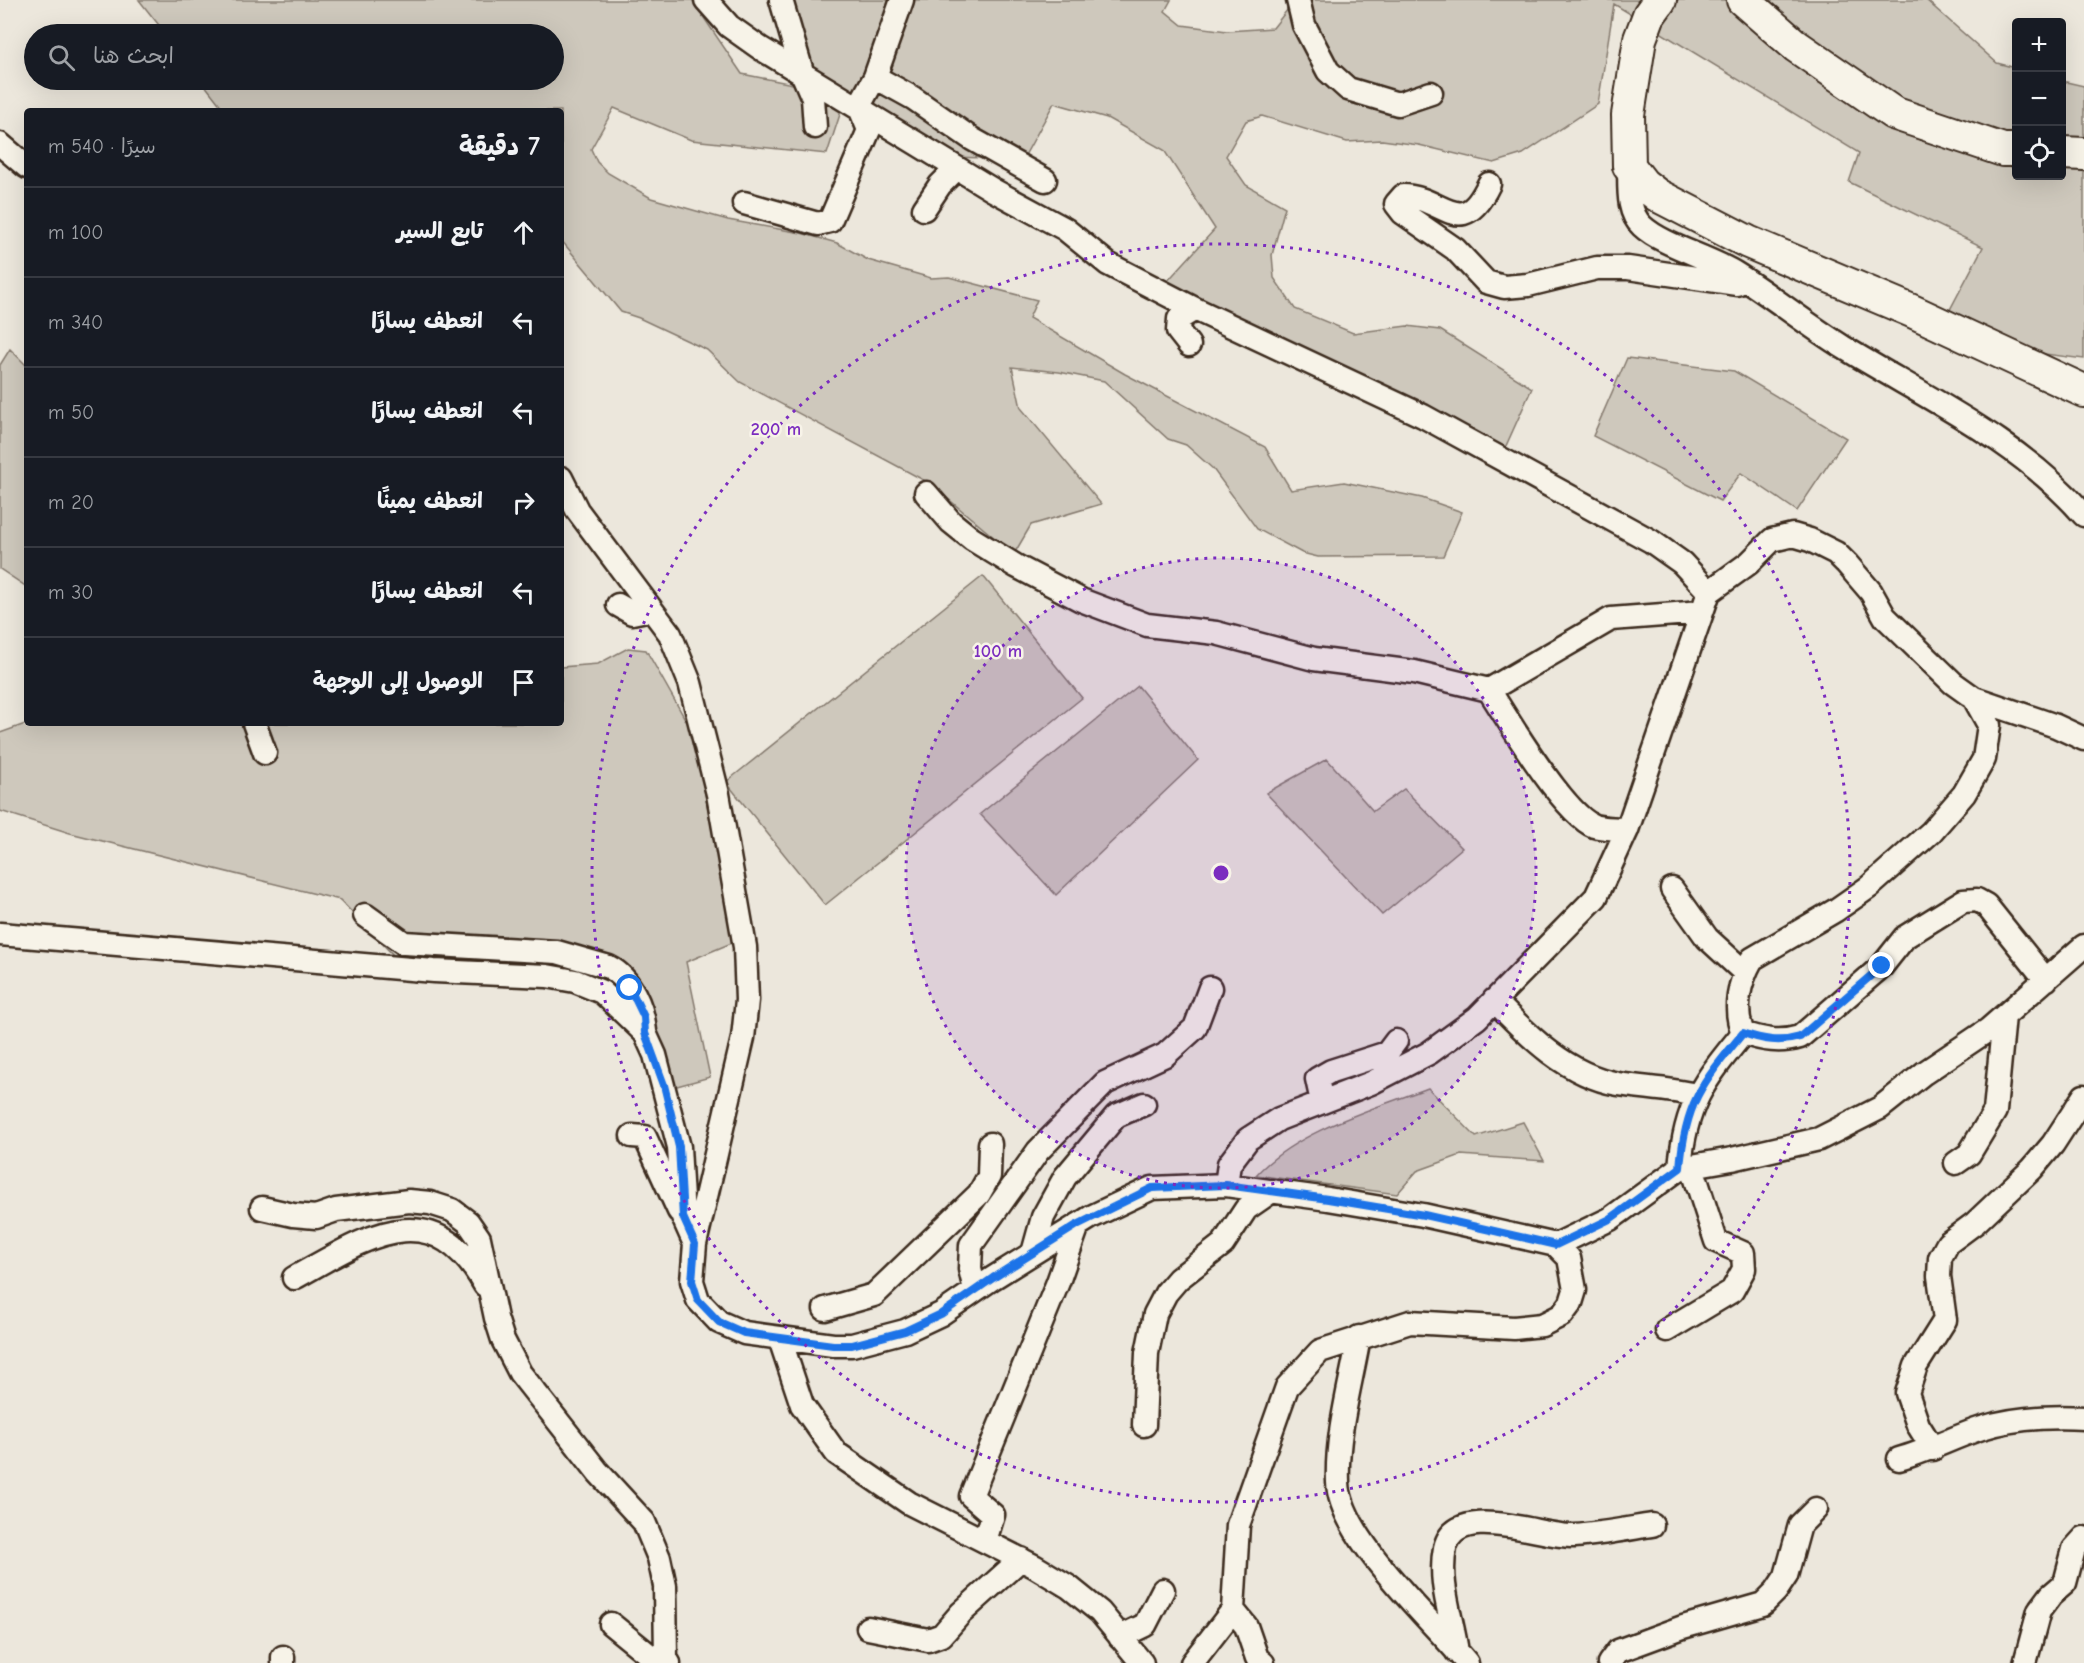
<!DOCTYPE html>
<html lang="ar">
<meta charset="utf-8">
<style>
body{margin:0;font-family:"Comic Neue","Playpen Sans Arabic",sans-serif;background:#20242c;color:#f1f3f6;direction:rtl}
.controls{position:absolute;right:18px;top:18px;display:grid;overflow:hidden;border-radius:6px;box-shadow:0 6px 24px #0002}
.controls button{width:54px;height:54px;display:grid;place-items:center;padding:0;border:0;border-bottom:2px solid #363941;background:#171b24;color:#f1f3f6;font:30px sans-serif}
.stop{position:absolute;width:18px;height:18px;margin:-14px;border:4px solid #1a73e8;border-radius:50%;background:#fff}
.stop.end{background:#1a73e8;border-color:#fff;box-shadow:0 2px 6px #0008}
.list{margin:0;padding:0;list-style:none}
h2{display:flex;justify-content:space-between;align-items:center;height:78px;margin:0;padding:0 24px;font-size:26px}
h2 small{font-size:20px;font-weight:400;color:#9ea1a6}
.list li{display:grid;grid-template-columns:39px 1fr auto;gap:18px;align-items:center;box-sizing:border-box;height:90px;padding:0 24px;border-top:2px solid #363941}
.list b{display:block;font-size:22px;white-space:nowrap}
.list em{font-size:20px;font-style:normal;color:#9ea1a6}
.icon{flex:none;width:33px;height:33px;fill:none;stroke:currentColor;stroke-width:2;stroke-linecap:round;stroke-linejoin:round}
.map{position:relative;flex:none;width:2084px;height:1663px;overflow:hidden;direction:ltr}
.search{position:absolute;background:#171b24;box-shadow:0 6px 24px #0002;left:24px;top:24px;width:540px;height:66px;display:flex;align-items:center;gap:15px;box-sizing:border-box;padding:0 21px;border-radius:33px;color:#9ea1a6;font-size:22px}
.panel{position:absolute;background:#171b24;box-shadow:0 6px 24px #0002;left:24px;top:108px;width:540px;height:618px;border-radius:6px;direction:rtl}
.map>svg:first-child{display:block}
.green{fill:#cec8bc;stroke:#84796d;stroke-width:1.5}
.lines{fill:none;stroke-linecap:round;stroke-linejoin:round}
.street-casing{stroke:#3b2a1e;stroke-width:27}
.secondary-casing{stroke:#3b2a1e;stroke-width:36}
.street{stroke:#f7f3e8;stroke-width:22}
.secondary{stroke:#f7f3e8;stroke-width:32}
.route{stroke:#1a73e8;stroke-width:8}
.ring{fill:none;stroke:#7b2cbf;stroke-width:3;stroke-dasharray:3 6}
.centre{fill:#7b2cbf;stroke:#f7f3e8;stroke-width:3}
.ring-label{font-size:18px;text-anchor:middle;font-weight:bold;fill:#7b2cbf;stroke:#f7f3e8;stroke-width:5;stroke-linejoin:round;paint-order:stroke}
</style>
<div class="map">
<svg width="2084" height="1663" viewBox="0 0 2084 1663">
<rect width="100%" height="100%" fill="#ece7dc"/>
<filter id="ink" filterUnits="userSpaceOnUse"><feTurbulence type="fractalNoise" baseFrequency=".0167" numOctaves="2"/><feDisplacementMap in="SourceGraphic" scale="12" xChannelSelector="R" yChannelSelector="G"/><feConvolveMatrix kernelMatrix="1 2 1 2 8 2 1 2 1" color-interpolation-filters="sRGB"/></filter>
<g filter="url(#ink)">
<path class="green" d="M139 0H701L702 15 742 74 793 84 785 0H1171L1165 11 1182 25 1227 31 1273 28 1295 0H1926L1997 63 2016 68V176H2062V81L2084 86V359L1934 340 1983 247 1849 182 1859 153 1614 4 1598 104 1523 154 1494 163 1419 145 1382 140 1347 142 1262 116 1246 121 1226 156 1246 185 1285 207 1272 255 1274 278 1295 309 1353 333 1407 326 1440 330 1532 388 1505 448 1163 286 1215 229 1164 150 1107 118 1054 103 1023 159 950 157 848 90 827 154 691 140 614 108 591 149 597 162 608 173 651 198 728 220 801 233 837 243 868 260 931 278 949 277 1037 300 1029 318 1125 374 1265 447 1291 490 1344 482 1422 498 1462 512 1443 556 1318 557 1302 553 1257 529 1213 469 1186 445 1168 439 1104 381 1059 372 1012 367 1021 408 1101 504 1031 525 1014 554 929 483 740 382 707 350 639 318 621 312 561 240V111H225L201 80H554V34H166Z
M10 349 27 366V587L0 569V365Z
M1627 358 1734 371 1846 438 1797 511 1741 473 1720 501 1593 436Z
M983 576 1082 698 825 905 726 782Z
M628 648 646 650 693 733 734 942 686 962 710 1077 655 1092 649 1037 586 995 399 961 340 900 70 833 0 811V733L28 723H561V667L598 664Z
M1138 686 1198 760 1056 895 980 814Z
M1327 759 1373 811 1404 789 1462 848 1382 915 1266 793Z
M1428 1088 1476 1137 1523 1122 1544 1161 1461 1155 1417 1171 1397 1194 1256 1175C1296 1131 1373 1109 1428 1088Z"/>
<g class="lines">
<defs>
<path id="street" d="M706 0 729 26 760 48 993 190 1065 229 1108 264 1195 309 1423 416 1651 541 1682 563 1709 592 1627 830 1596 897 1477 1018 1429 1053 1371 1083 1279 1119 1248 1139 1229 1164 1226 1185
M781 0 803 75 813 98 815 127
M1298 0 1304 25 1328 71 1348 89 1398 104 1431 93
M875 77 913 98 972 139 1045 180
M0 144 27 167
M1629 166C1630 185 1626 211 1642 226 1662 245 1709 257 1735 273 1772 296 1806 324 1843 347 1926 398 2019 440 2084 515
M1489 184C1461 242 1444 197 1403 196L1396 204 1403 213 1455 249 1486 282 1504 287 1528 285 1597 268H1628L1737 284 1744 280
M744 203 818 224 830 221 869 130 859 106 875 77 902 0
M924 209 940 185 957 168
M1189 345 1178 331 1179 319 1195 309
M561 478 577 510 670 634 690 683 718 794 745 947 747 1000 743 1038 695 1244 692 1281 698 1300 719 1322 744 1333 833 1345H852L905 1331 941 1314 993 1278 1091 1217 1152 1188 1226 1185 1328 1199 1423 1215 1556 1245 1610 1219 1680 1168 1732 1159 1819 1139 1880 1108 1924 1073 1988 1030 2084 946
M926 493 951 522 972 539 1016 566 1081 600 1147 625 1216 633 1314 659 1414 672 1489 690 1611 619 1702 612
M1709 592 1749 563 1772 540 1793 535 1810 540 1836 553 1847 564 1871 592 1885 617 1953 683 1974 698 1989 725 1984 759 1964 794 1931 832 1869 887 1836 910 1752 959C1739 982 1733 1009 1743 1033
M618 605 632 613 651 609
M1489 690C1508 720 1564 814 1594 826 1604 829 1617 828 1627 830
M1974 698 2056 726 2084 739
M254 723 265 753
M1672 889 1707 938 1744 972
M365 915 404 943 557 952 609 967C631 978 643 1008 645 1031
M0 934 434 971 547 976 575 981 602 992 645 1033 655 1055 679 1147 683 1217 695 1244
M1494 1000C1528 1036 1567 1075 1618 1084 1644 1088 1670 1089 1696 1095
M1322 1102 1317 1079 1331 1071 1387 1053 1396 1041
M632 1136 645 1137 679 1211
M1956 1163 1969 1154 1995 1111 2004 1016
M1680 1168C1685 1104 1704 1081 1743 1033 1763 1040 1780 1043 1800 1037L1882 966 1905 937 1963 901 1977 900 1986 905 2046 980
M262 1208 293 1215 316 1217 336 1210 409 1201 430 1203 452 1210 468 1222 479 1238 496 1318 503 1340 520 1373 598 1472 644 1522 659 1558 665 1586 666 1659 669 1663
M1033 1253 1043 1217 1065 1177 1116 1116 1144 1104
M294 1278C365 1239 431 1190 485 1285
M975 1290 970 1269 971 1245 1038 1151 1105 1083 1165 1055 1195 1028 1210 988
M825 1309 874 1295 979 1194 989 1176 990 1144
M1667 1330 1732 1291 1744 1269 1743 1253 1716 1241 1692 1167
M1359 1337C1351 1384 1336 1434 1338 1482 1339 1537 1433 1621 1467 1663
M780 1339 802 1405 836 1453 909 1503 1034 1566 1069 1587 1100 1612 1142 1663
M1144 1425 1147 1353 1155 1314 1166 1293 1178 1279 1223 1244 1246 1209 1272 1191
M1933 1449 1918 1425 1907 1393 1916 1366 1945 1320 1939 1276 1940 1258 1948 1243 1975 1223 2032 1169 2053 1144 2084 1096
M1899 1459C1928 1451 1954 1437 1982 1428 2014 1418 2051 1416 2084 1418
M985 1541 993 1515 971 1496 1058 1282 1078 1225
M1233 1610 1246 1626 1257 1658 1263 1663
M611 1624 659 1663
M868 1628 928 1640 942 1635 961 1613 1021 1559
M1120 1637 1145 1625 1163 1590
M1457 1652C1452 1617 1438 1583 1445 1548 1456 1500 1543 1538 1575 1536 1601 1534 1627 1529 1652 1525
M283 1657V1663
M1192 1663 1233 1610 1238 1525 1287 1387 1320 1351 1410 1322 1514 1328 1542 1325 1562 1315 1571 1303 1575 1290 1569 1258 1556 1245
M1609 1663 1618 1651 1683 1627 1763 1604 1776 1591 1786 1576 1800 1525 1816 1509
M2025 1663 2039 1611 2051 1595 2065 1583 2074 1549 2084 1538"/>
<path id="secondary" d="M1660 0 1649 15 1640 39 1628 115 1629 166 1643 184 1657 195 1748 242 1912 311 2084 391
M1743 0 1796 46 1893 113 2003 150H2016
M2062 153 2084 154"/>
</defs>
<use href="#street" class="street-casing"/>
<use href="#secondary" class="secondary-casing"/>
<use href="#street" class="street"/>
<use href="#secondary" class="secondary"/>
</g>
</g>
<g class="lines" filter="url(#ink)">
<path class="route" d="M630 988 644 1017 645 1033 664 1085 679 1147 683 1217 695 1244 692 1281 698 1300 719 1322 744 1333 833 1345H852L905 1331 941 1314 993 1278 1077 1225 1152 1188 1226 1185 1328 1199 1424 1215 1556 1245 1610 1219 1680 1168C1685 1102 1703 1082 1743 1033 1763 1040 1780 1043 1800 1037L1882 966"/>
</g>
<circle cx="1221" cy="873" r="315" fill="#7b2cbf" fill-opacity=".12"/>
<g class="ring">
<circle cx="1221" cy="873" r="315"/>
<circle cx="1221" cy="873" r="629"/>
</g>
<circle cx="1221" cy="873" r="9" class="centre"/>
<g class="ring-label">
<text x="776" y="435">200 m</text>
<text x="998" y="657">100 m</text>
</g>
</svg>
<div class="controls">
<button>+</button>
<button>−</button>
<button><svg class="icon" aria-label="locate" viewBox="0 0 24 24"><circle cx="12" cy="12" r="6"/><path d="M12 2v4M12 18v4M2 12h4M18 12h4"/></svg></button>
</div>
<div class="stop" style="left:630px;top:988px"></div>
<div class="stop end" style="left:1882px;top:966px"></div>
<div class="search"><svg class="icon" aria-label="search" viewBox="0 0 24 24"><circle cx="10" cy="10" r="6"/><path d="M15 15l6 6"/></svg>ابحث هنا</div>
<section class="panel">
<h2>7 دقيقة<small>سيرًا · 540 m</small></h2>
<ul class="list">
<li><svg class="icon" aria-label="ahead" viewBox="0 0 24 24"><path d="M12 20V5M6 11l6-6 6 6"/></svg><div><b>تابع السير</b></div><em>100 m</em></li>
<li><svg class="icon" aria-label="left" viewBox="0 0 24 24"><path d="M17 20v-9H6M10 6l-5 5 5 5"/></svg><div><b>انعطف يسارًا</b></div><em>340 m</em></li>
<li><svg class="icon" aria-label="left" viewBox="0 0 24 24"><path d="M17 20v-9H6M10 6l-5 5 5 5"/></svg><div><b>انعطف يسارًا</b></div><em>50 m</em></li>
<li><svg class="icon" aria-label="right" viewBox="0 0 24 24"><path d="M7 20v-9h11M14 6l5 5-5 5"/></svg><div><b>انعطف يمينًا</b></div><em>20 m</em></li>
<li><svg class="icon" aria-label="left" viewBox="0 0 24 24"><path d="M17 20v-9H6M10 6l-5 5 5 5"/></svg><div><b>انعطف يسارًا</b></div><em>30 m</em></li>
<li><svg class="icon" aria-label="arrive" viewBox="0 0 24 24"><path d="M6 21V4h12l-3 4 3 4H6"/></svg><div><b>الوصول إلى الوجهة</b></div></li>
</ul>
</section>
</div>
